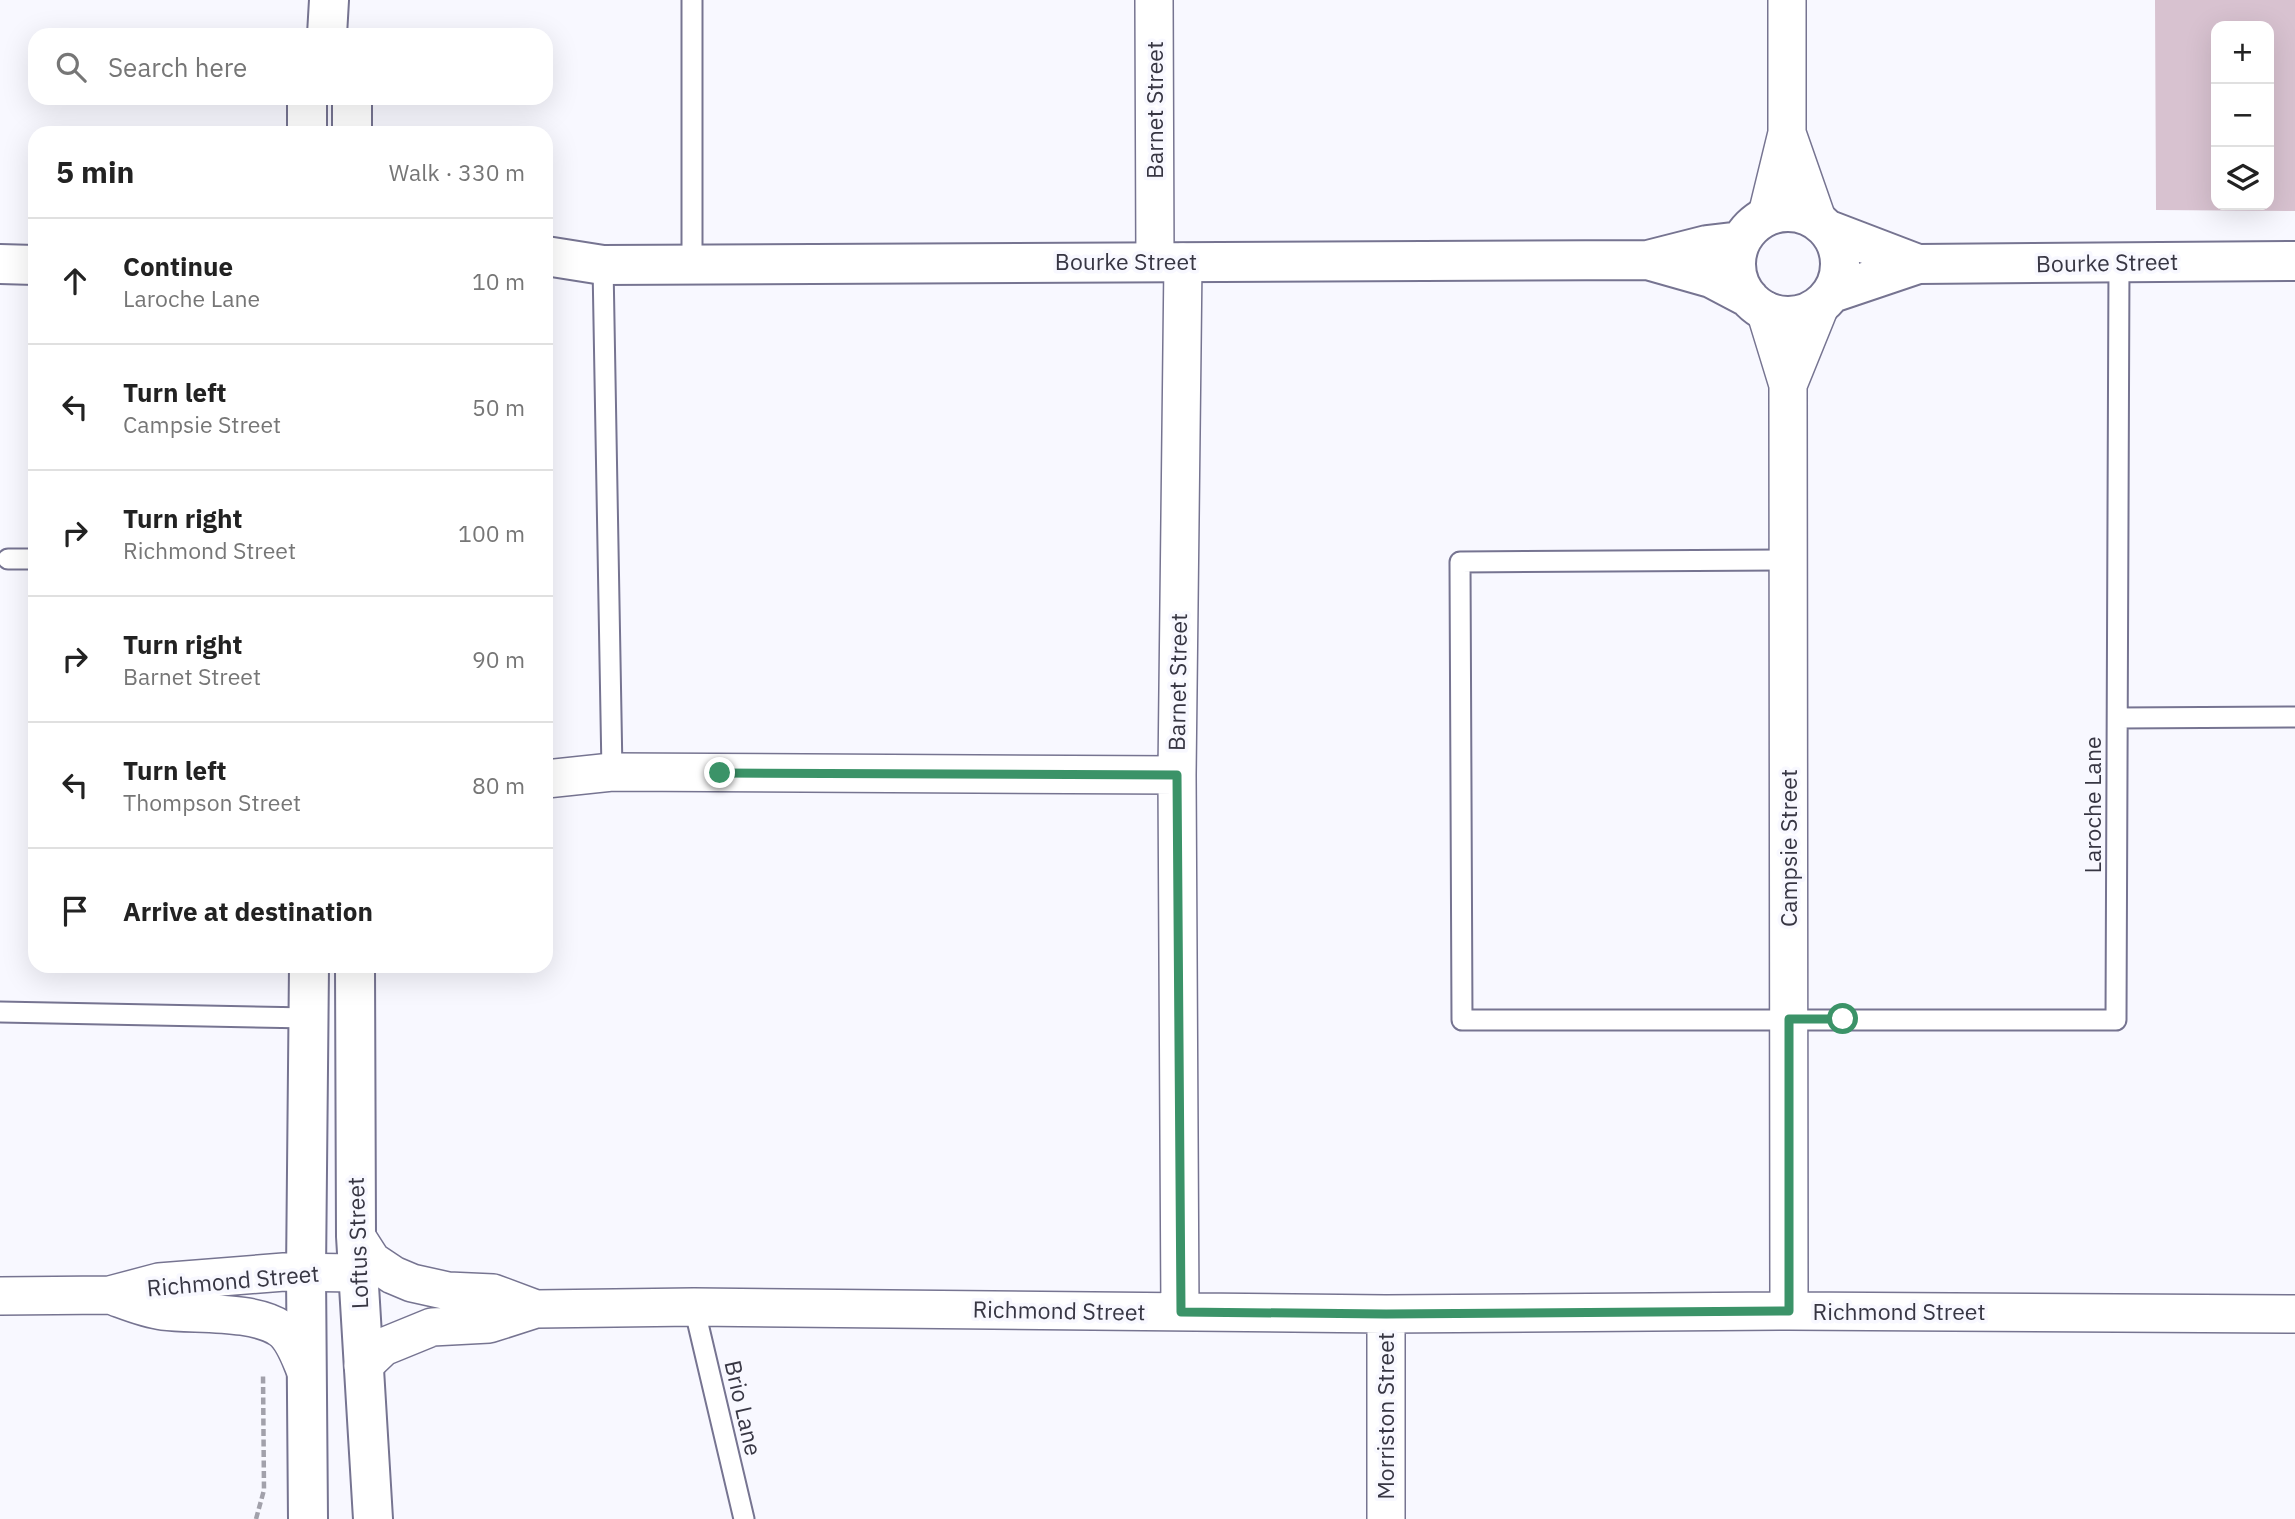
<!DOCTYPE html>
<meta charset="utf-8">
<style>
body{margin:0;font-family:"IBM Plex Sans",sans-serif;background:#f6f6f6;color:#222}
.controls{position:absolute;right:21px;top:21px;display:grid;overflow:hidden;border-radius:14px;box-shadow:0 7px 28px #0002}
.controls button{width:63px;height:63px;display:grid;place-items:center;padding:0;border:0;border-bottom:2px solid #e0e0e0;background:#fff;color:#222;font:35px sans-serif}
.stop{position:absolute;width:21px;height:21px;margin:-16px;border:5px solid #3b9368;border-radius:50%;background:#fff}
.stop.end{background:#3b9368;border-color:#fff;box-shadow:0 2px 7px #0008}
.list{margin:0;padding:0;list-style:none}
h2{display:flex;justify-content:space-between;align-items:center;height:91px;margin:0;padding:0 28px;font-size:30px}
h2 small{font-size:23px;font-weight:400;color:#767676}
.list li{display:grid;grid-template-columns:46px 1fr auto;gap:21px;align-items:center;box-sizing:border-box;height:126px;padding:0 28px;border-top:2px solid #e0e0e0}
.list b{display:block;font-size:26px;white-space:nowrap}
.list p{margin:0;font-size:23px;white-space:nowrap;color:#767676}
.list em{font-size:23px;font-style:normal;color:#767676}
.icon{flex:none;width:38px;height:38px;fill:none;stroke:currentColor;stroke-width:2;stroke-linecap:round;stroke-linejoin:round}
.map{position:relative;flex:none;width:2295px;height:1519px;overflow:hidden}
.search{position:absolute;background:#fff;box-shadow:0 7px 28px #0002;left:28px;top:28px;width:525px;height:77px;display:flex;align-items:center;gap:18px;box-sizing:border-box;padding:0 24px;border-radius:21px;color:#767676;font-size:26px}
.panel{position:absolute;background:#fff;box-shadow:0 7px 28px #0002;left:28px;top:126px;width:525px;height:847px;border-radius:21px}
.map>svg:first-child{display:block}
.green{fill:#d8c2d0;fill-rule:evenodd}
.lines{fill:none;stroke-linecap:round;stroke-linejoin:round}
.lane-casing{stroke:#767491;stroke-width:23}
.street-casing{stroke:#767491;stroke-width:40}
.secondary-casing{stroke:#767491;stroke-width:42}
.primary-casing{stroke:#767491;stroke-width:42}
.path{stroke:#a2a1ab;stroke-width:4.5;stroke-dasharray:7 3.5;stroke-linecap:butt}
.lane{stroke:#fff;stroke-width:19}
.street{stroke:#fff;stroke-width:37}
.secondary{stroke:#fff;stroke-width:38}
.primary{stroke:#fff;stroke-width:38}
.route{stroke:#3b9368;stroke-width:9}
.labels{text-anchor:middle;stroke-width:7;stroke-linejoin:round;paint-order:stroke}
.street-label{font-size:23px;fill:#373643;stroke:#f8f8ff}
</style>
<div class="map">
<svg width="2295" height="1519" viewBox="0 0 2295 1519">
<rect width="100%" height="100%" fill="#f8f8ff"/>
<path class="green" d="M2155 0H2295V211L2156 210ZM2216 26H2269V205H2216Z"/>
<g class="lines">
<defs>
<path id="lane" d="M692 0V265
M603 265 612 772
M8 559H35
M1788 560 1460 562 1462 1020H2116L2119 263
M2118 718 2295 717
M0 1012 309 1018
M694 1307 744 1519"/>
<path id="street" d="M1154 0 1155 262
M1787 133 1817 219
M1767 215 1787 133V0
M1765 310 1788 385 1789 1311
M1788 385 1820 306
M546 779 612 772 1177 775
M356 1236 372 1261 393 1275 412 1283 448 1291 493 1293 536 1309
M110 1295C127 1301 145 1309 163 1311 196 1315 254 1310 281 1329 294 1338 300 1358 306 1372
M0 1296 110 1295 159 1282 284 1272 357 1273
M1180 1312 1177 775 1183 262
M363 1366 383 1347 432 1327 489 1324 536 1309 694 1307 1386 1314 1789 1311 2295 1314
M1386 1519V1314"/>
<path id="secondary" d="M1736 264a52 52 0 1 1 104 0a52 52 0 1 1-104 0Z
M1829 230 1918 264
M546 256 603 265 1648 260 1707 245 1741 241
M1651 261 1711 278 1749 298
M0 264 35 265
M1832 293 1918 264 2295 261"/>
<path id="primary" d="M327 35 329 0
M307 98V133
M352 98V133
M355 966 356 1236 373 1519
M308 1519 306 1273 309 966"/>
</defs>
<use href="#lane" class="lane-casing"/>
<use href="#street" class="street-casing"/>
<use href="#secondary" class="secondary-casing"/>
<use href="#primary" class="primary-casing"/>
<path class="path" d="M256 1519 264 1490 263 1374"/>
<use href="#lane" class="lane"/>
<use href="#street" class="street"/>
<use href="#secondary" class="secondary"/>
<use href="#primary" class="primary"/>
</g>
<g class="lines">
<path class="route" d="M720 773 1177 775 1181 1312 1386 1314 1789 1311V1019H1843"/>
</g>
<g class="labels">
<g class="street-label">
<text transform="translate(1155 110) rotate(-90)" y="8">Barnet Street</text>
<text x="1126" y="270">Bourke Street</text>
<text transform="translate(2107 263) rotate(-1)" y="8">Bourke Street</text>
<text transform="translate(1178 682) rotate(-89)" y="8">Barnet Street</text>
<text transform="translate(2093 805) rotate(-90)" y="8">Laroche Lane</text>
<text transform="translate(1789 848) rotate(-90)" y="8">Campsie Street</text>
<text transform="translate(358 1243) rotate(-92)" y="8">Loftus Street</text>
<text transform="translate(233 1281) rotate(-5)" y="8">Richmond Street</text>
<text transform="translate(1059 1311) rotate(1)" y="8">Richmond Street</text>
<text x="1899" y="1320">Richmond Street</text>
<text transform="translate(743 1408) rotate(77)" y="8">Brio Lane</text>
<text transform="translate(1386 1416) rotate(-90)" y="8">Morriston Street</text>
</g>
</g>
</svg>
<div class="controls">
<button>+</button>
<button>−</button>
<button><svg class="icon" aria-label="layers" viewBox="0 0 24 24"><path d="M12 4l9 5-9 5-9-5zM3 14l9 5 9-5"/></svg></button>
</div>
<div class="stop" style="left:1843px;top:1019px"></div>
<div class="stop end" style="left:720px;top:773px"></div>
<div class="search"><svg class="icon" aria-label="search" viewBox="0 0 24 24"><circle cx="10" cy="10" r="6"/><path d="M15 15l6 6"/></svg>Search here</div>
<section class="panel">
<h2>5 min<small>Walk · 330 m</small></h2>
<ul class="list">
<li><svg class="icon" aria-label="ahead" viewBox="0 0 24 24"><path d="M12 20V5M6 11l6-6 6 6"/></svg><div><b>Continue</b><p>Laroche Lane</p></div><em>10 m</em></li>
<li><svg class="icon" aria-label="left" viewBox="0 0 24 24"><path d="M17 20v-9H6M10 6l-5 5 5 5"/></svg><div><b>Turn left</b><p>Campsie Street</p></div><em>50 m</em></li>
<li><svg class="icon" aria-label="right" viewBox="0 0 24 24"><path d="M7 20v-9h11M14 6l5 5-5 5"/></svg><div><b>Turn right</b><p>Richmond Street</p></div><em>100 m</em></li>
<li><svg class="icon" aria-label="right" viewBox="0 0 24 24"><path d="M7 20v-9h11M14 6l5 5-5 5"/></svg><div><b>Turn right</b><p>Barnet Street</p></div><em>90 m</em></li>
<li><svg class="icon" aria-label="left" viewBox="0 0 24 24"><path d="M17 20v-9H6M10 6l-5 5 5 5"/></svg><div><b>Turn left</b><p>Thompson Street</p></div><em>80 m</em></li>
<li><svg class="icon" aria-label="arrive" viewBox="0 0 24 24"><path d="M6 21V4h12l-3 4 3 4H6"/></svg><div><b>Arrive at destination</b></div></li>
</ul>
</section>
</div>
